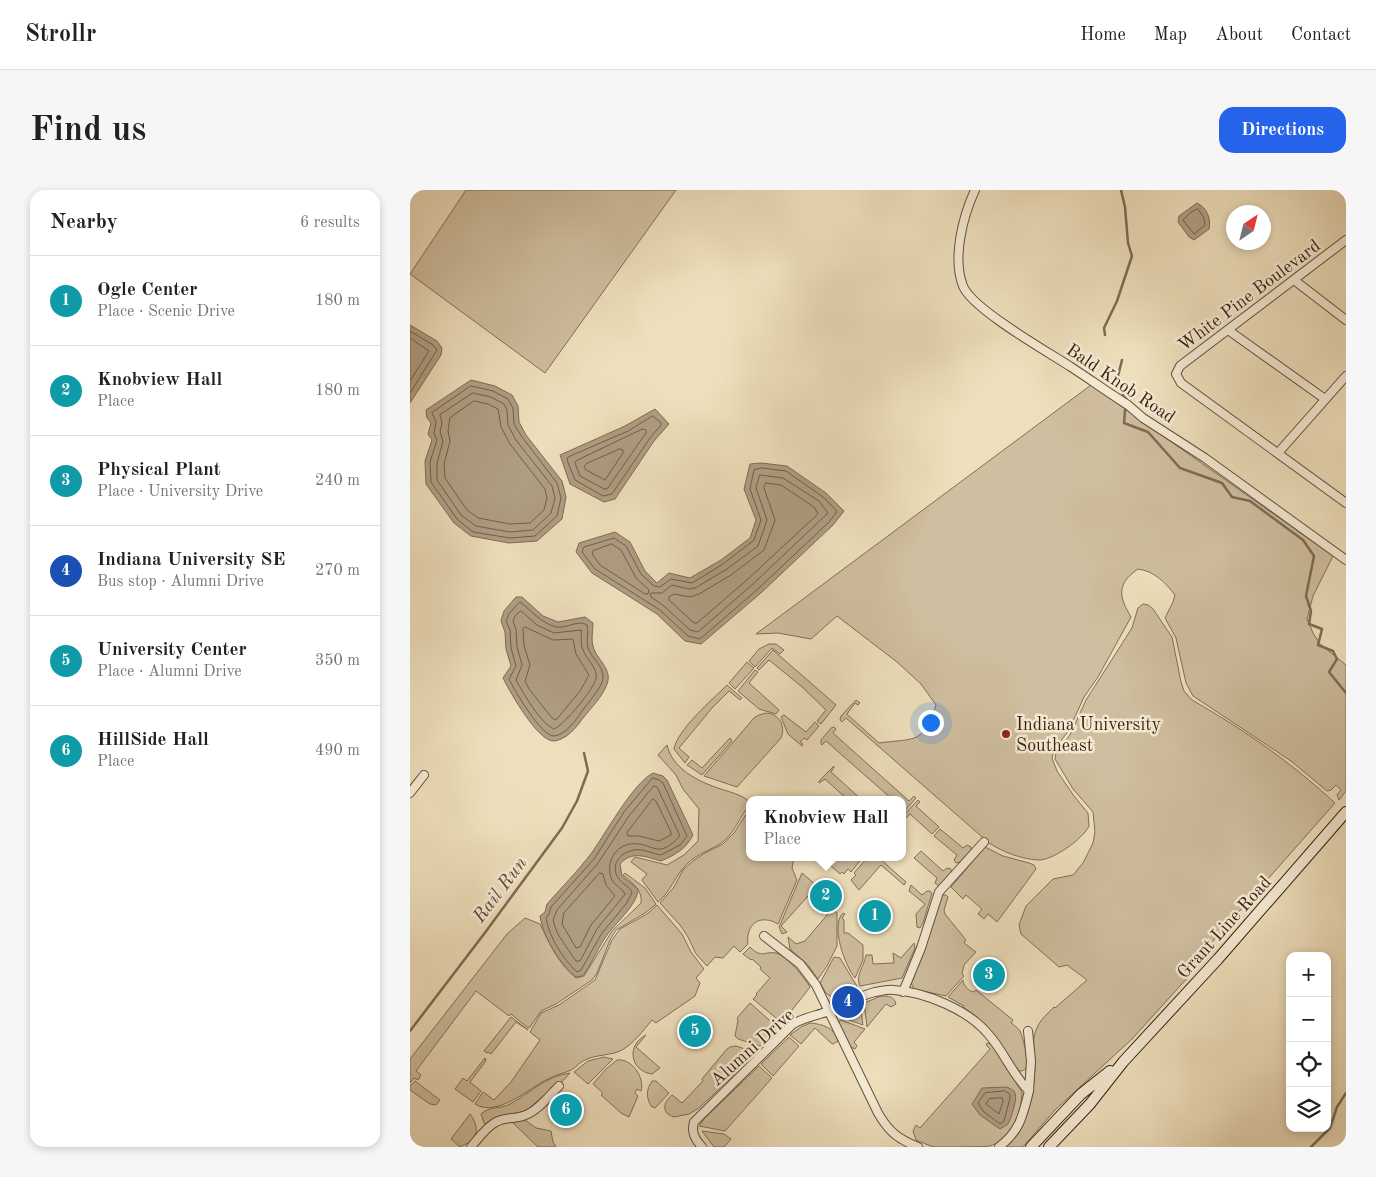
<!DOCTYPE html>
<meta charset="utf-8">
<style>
body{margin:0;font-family:"Old Standard TT",serif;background:#f6f6f6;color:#202124}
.controls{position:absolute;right:15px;bottom:15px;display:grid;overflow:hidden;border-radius:10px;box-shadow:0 2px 8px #0003}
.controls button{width:45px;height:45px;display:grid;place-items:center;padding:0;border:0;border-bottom:1px solid #e0e0e0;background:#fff;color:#202124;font:25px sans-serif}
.compass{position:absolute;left:816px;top:15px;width:45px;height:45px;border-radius:50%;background:#fff;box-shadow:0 2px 8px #0003;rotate:35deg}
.you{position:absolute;left:520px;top:532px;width:18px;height:18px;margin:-12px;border:4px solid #fff;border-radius:50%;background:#1a73e8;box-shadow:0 0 0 8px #1a73e833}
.badge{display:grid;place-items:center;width:32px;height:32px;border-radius:50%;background:#2563eb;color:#fff;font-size:16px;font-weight:700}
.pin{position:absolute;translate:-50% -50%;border:2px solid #fff;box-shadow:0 1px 5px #0006}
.popup{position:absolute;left:336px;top:606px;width:160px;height:65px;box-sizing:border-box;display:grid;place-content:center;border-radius:10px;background:#fff;filter:drop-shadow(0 1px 4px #0005);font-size:16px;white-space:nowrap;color:#757577}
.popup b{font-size:19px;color:#202124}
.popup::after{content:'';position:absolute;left:50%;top:100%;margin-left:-10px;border:10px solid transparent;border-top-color:#fff}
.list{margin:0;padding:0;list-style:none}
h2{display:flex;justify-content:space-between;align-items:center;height:65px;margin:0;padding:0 20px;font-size:21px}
h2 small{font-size:16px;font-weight:400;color:#757577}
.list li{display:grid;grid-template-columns:32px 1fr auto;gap:15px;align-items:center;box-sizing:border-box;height:90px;padding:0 20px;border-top:1px solid #e0e0e0}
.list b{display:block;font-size:19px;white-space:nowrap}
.list p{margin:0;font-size:16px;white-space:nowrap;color:#757577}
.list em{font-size:16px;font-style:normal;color:#757577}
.icon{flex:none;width:28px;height:28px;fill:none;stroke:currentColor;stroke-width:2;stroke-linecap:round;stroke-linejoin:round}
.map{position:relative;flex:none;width:936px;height:957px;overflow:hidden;border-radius:15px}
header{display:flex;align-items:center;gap:30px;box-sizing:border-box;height:70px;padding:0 25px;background:#fff;border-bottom:1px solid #e0e0e0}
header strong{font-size:24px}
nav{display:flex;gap:28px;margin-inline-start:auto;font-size:18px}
.intro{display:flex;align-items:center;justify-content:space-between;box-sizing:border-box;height:120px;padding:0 30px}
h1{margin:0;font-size:35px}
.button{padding:12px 22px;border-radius:15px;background:#2563eb;color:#fff;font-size:18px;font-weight:700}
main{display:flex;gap:30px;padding:0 30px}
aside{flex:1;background:#fff;border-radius:15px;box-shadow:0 2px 8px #0003}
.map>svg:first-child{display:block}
.green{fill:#cfbe9f;stroke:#826e58}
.water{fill:#af9d82;stroke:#7f6a54}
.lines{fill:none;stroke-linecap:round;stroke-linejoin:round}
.shore{stroke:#725e49;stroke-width:1}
.stream{stroke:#7f6a54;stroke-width:2.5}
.street-casing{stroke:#644e3b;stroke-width:10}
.secondary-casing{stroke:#361e10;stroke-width:12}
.street{stroke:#f4ead3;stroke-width:8}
.secondary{stroke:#f4ead3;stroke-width:10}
.poi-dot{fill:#8f2418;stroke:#f4ead3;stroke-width:2}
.labels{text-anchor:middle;stroke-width:5;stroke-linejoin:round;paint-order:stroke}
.street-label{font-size:18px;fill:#361e10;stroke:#f4ead3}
.poi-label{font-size:18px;fill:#361e10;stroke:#f4ead3;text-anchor:start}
.water-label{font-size:19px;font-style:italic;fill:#604a38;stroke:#f4ead3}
</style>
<header>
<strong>Strollr</strong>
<nav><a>Home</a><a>Map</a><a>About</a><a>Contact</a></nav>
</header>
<div class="intro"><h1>Find us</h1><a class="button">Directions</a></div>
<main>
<aside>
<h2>Nearby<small>6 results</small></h2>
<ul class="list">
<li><span class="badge" style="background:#0f9aa8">1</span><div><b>Ogle Center</b><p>Place · Scenic Drive</p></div><em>180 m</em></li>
<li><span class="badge" style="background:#0f9aa8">2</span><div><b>Knobview Hall</b><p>Place</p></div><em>180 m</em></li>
<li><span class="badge" style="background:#0f9aa8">3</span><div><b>Physical Plant</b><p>Place · University Drive</p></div><em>240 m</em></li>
<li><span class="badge" style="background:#1a4fb4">4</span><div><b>Indiana University SE</b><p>Bus stop · Alumni Drive</p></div><em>270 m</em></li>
<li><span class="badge" style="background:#0f9aa8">5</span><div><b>University Center</b><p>Place · Alumni Drive</p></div><em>350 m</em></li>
<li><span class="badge" style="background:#0f9aa8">6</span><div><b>HillSide Hall</b><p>Place</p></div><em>490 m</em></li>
</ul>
</aside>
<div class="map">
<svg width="936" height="957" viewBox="0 0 936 957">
<rect width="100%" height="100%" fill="#eedfbc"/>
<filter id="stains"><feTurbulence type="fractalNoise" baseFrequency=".004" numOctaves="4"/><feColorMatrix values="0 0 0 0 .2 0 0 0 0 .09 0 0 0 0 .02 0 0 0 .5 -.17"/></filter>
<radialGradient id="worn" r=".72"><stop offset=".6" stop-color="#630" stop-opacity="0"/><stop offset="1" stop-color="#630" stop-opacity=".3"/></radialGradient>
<path class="green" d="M56 0H266L135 183 0 84Z
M681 195 923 366 903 406 897 429 903 443 910 454 936 475V601L929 610 927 605 931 600 926 595 921 600 917 601 881 571 783 506 776 493 766 448 755 428 763 412 765 405C755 392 744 381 728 379 706 394 709 407 721 427L688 487 674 507 659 540 644 560 642 568 647 581 664 606 678 623 679 636C673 649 642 671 628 670 611 669 593 662 579 653L436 528 432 532 430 530 431 526 446 510 450 513 448 515 445 513 437 524 439 526 469 553C505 548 513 555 526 515L511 494 487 472 427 426 401 449 368 443 346 444Z
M733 414 738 415 743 419 762 447 771 492 774 501 782 510C833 539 882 573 925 613L782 775 780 785 722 849 645 920 613 957H596C619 938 625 900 625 872 625 860 621 849 627 838 630 830 638 823 644 817L645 818 677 790 657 775 649 777 611 744 609 735 616 716 643 689 663 685 673 673 683 653 685 642 683 622 663 599 645 569 646 563 660 545 676 510 722 438 728 418Z
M359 454H366L374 460 370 464 362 458 345 477 339 471 349 459Z
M363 460 426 515 411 534 407 531 416 520 391 496 359 470 349 480 347 478Z
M337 472 344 478 325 499 319 493Z
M345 480 348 482 339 493 369 520 366 524 349 519 328 501Z
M317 495 332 508 330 510 319 501 302 518 269 558 279 567 275 573 264 559C267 540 303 509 317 495Z
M356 523C369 524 376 535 371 548L327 597 294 586 344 528 349 525Z
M374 525 396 542 405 532 409 536 397 550 394 548 390 552 393 554 392 556 378 544 371 527Z
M424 537 426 539 423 543 499 611 504 606 506 608 492 624V610H483L416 551 412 555 411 553V550L421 538Z
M320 548 322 551 292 585 277 575 282 570 292 578Z
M257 555C262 578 287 591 308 598 319 602 331 604 340 612V615C330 626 326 640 315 650 304 660 288 662 276 675 265 686 261 701 248 712L232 690 237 684 221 672 225 667 257 675 274 665 288 651 289 619 273 599 266 585 248 565Z
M424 576V577L421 582 452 610H438L415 589 409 593V591Z
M508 610 510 612 506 616 529 637 522 644 500 624 496 628 493 626Z
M340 618V667H384L382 678 387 690 368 734C365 733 362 730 357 730 343 728 336 741 338 754L330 762 324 756 313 768 305 767 297 776 286 764 278 747 270 735 250 713 264 697 273 680 283 671 295 663 313 654 324 643Z
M530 639 553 658 557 655 561 657V660L550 672 546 673 544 670 547 665 524 646Z
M575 657 593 666 619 673 624 675 626 679 587 732 578 724 574 729 568 724 572 719 556 705 553 709 541 697Z
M511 661 533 681 537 678 541 679V683L529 696 525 693 527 688 504 668Z
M411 667H453L441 682 438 679 434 684 432 682 430 684Z
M458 667H468L496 692 494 695 471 675 449 700 441 690 446 685 444 683Z
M215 683 235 698 246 714 235 723 206 740 200 750 187 783 182 790 146 814 131 821 120 837 118 838 101 824 99 826 66 801 6 881 11 885 8 890 4 888 0 893V869L97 744 115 728 130 734C139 753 149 775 166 788L174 786 202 741 231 713C233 700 222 693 213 685Z
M392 683 407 696 371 736 377 742 372 744 369 737Z
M501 695 512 705 517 701H520L522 703 513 733 510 738 507 737 506 724 515 714 499 701Z
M532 705H536L538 707 534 720 535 724 556 750 554 753 566 762 554 775 552 784 554 786 536 806 504 799 501 793Z
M247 715 272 744 281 762 294 779 286 788 290 793 285 806 246 833 242 830C233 841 224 853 212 860 201 866 187 864 175 870 170 872 167 876 163 879 158 882 145 885 138 889 119 898 87 928 65 914L73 902 84 910 101 892 130 850 120 842 131 823 149 815 185 790 202 750 210 739 237 724Z
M423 718 427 723V756L417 776 408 789 397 774 380 759 378 747 386 754 395 751Z
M433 723 435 724 432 728 434 730V743H438L453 755V770L445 788C435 776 420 735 433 723Z
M504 753 505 758 492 788 450 796C445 785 454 777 456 765H462L463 774 484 773 483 763 491 768Z
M340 757C352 769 354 761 366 763 377 766 394 787 400 797L372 833 343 809 347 805 346 804 360 788 350 779 351 777 342 769 341 770 333 764Z
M424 767 430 768 448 798 423 808 416 803 410 793Z
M553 790C553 795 558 800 563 802L566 800 603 830 601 833C604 835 608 838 610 841 613 847 619 872 616 878 614 881 612 881 609 881L605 878C589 850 580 835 553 817L554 816 538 807Z
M471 806C478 806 484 806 486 814L481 817 476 814 457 837 454 813Z
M340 813 366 836V839L350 856 328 849 325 846 328 830 327 828Z
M450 813 453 835 431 827 436 820Z
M101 827 118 840 106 832 81 864 78 862 77 863 74 861Z
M431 830 455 839 444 852 447 856 445 859 441 857 429 836V831Z
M400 833C413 834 425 838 428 851L423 854 421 853 405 838 391 854 380 845 391 837Z
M236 845 226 857 250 878 242 884C220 881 216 855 236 845Z
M379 847 389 856 363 886 351 874Z
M577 853 581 854 612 902C612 923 601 949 580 956 575 957 532 957 525 957 519 956 512 952 506 950L503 941 506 935 510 938 580 859 576 855Z
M326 856 341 861 343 863 334 876 289 918 279 924 264 927C251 923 253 913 262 905L272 913 293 891 292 889 316 860 320 857Z
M194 867 203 869 178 894 164 882 178 871Z
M75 868 76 869 75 872 60 892 71 901 63 912 45 899 53 888 57 891Z
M207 870C222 868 235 888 231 901L227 899 225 903 228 906 219 927 211 923 191 905 193 903 183 894 196 879Z
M349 876 362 888 315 941 289 936 295 928Z
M160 883 149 895 133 906 116 921 92 926 77 935 74 933 71 924C79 916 91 919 100 914 120 903 136 886 160 883Z
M5 891 30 910 26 915 20 914 0 900V896Z
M242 891H246L259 903 245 918 241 916C236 907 236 900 242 891Z
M60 924C66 932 70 943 61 951 58 954 54 954 50 957L41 949Z
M115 930 126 938 141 941 143 952 146 957H128L102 932Z
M292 941 314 944 321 949 314 957H304Z"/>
<path class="water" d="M787 13C797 18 801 28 799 39L784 50 779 47 768 32 769 26Z
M0 135 27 151 32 158 31 165 0 213Z
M61 190 85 196 102 205 108 216 109 232 116 245 152 291 156 307 152 329 127 351 99 353 61 346 44 333 16 294 15 271 22 250 18 244 21 233 17 228 16 220Z
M245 219 259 234 244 251 205 309 194 312 160 294 150 265 215 236Z
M351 273 377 276 416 303 434 321 423 335 352 402 291 454 275 451 247 424 182 383 166 362 169 353 205 342 220 352 235 381 247 393 259 383 280 388 311 370 340 348 346 330 334 299 340 274Z
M106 407H112L133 426 148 432 175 427 183 433C183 440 181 449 183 456 186 469 203 479 197 494 193 506 181 518 173 528 167 537 156 550 144 551 128 552 100 502 93 488L101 476 96 459 95 442 91 431 94 421Z
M243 583 253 586 257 590 283 645C276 659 265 665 251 671 236 667 222 660 210 674L212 686 228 699C228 715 204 734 195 748 187 760 182 773 173 786L166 787C150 774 133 747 130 726L135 722 137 714C151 698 167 682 180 665 196 644 221 595 243 583Z
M596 897C599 898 602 899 604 901 609 906 601 928 598 934L590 939 570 925 562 914 572 898Z"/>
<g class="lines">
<path class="shore" d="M788 19 794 28 795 35 784 44 773 30 780 23Z
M0 141 23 155 27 160 0 203
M0 148 19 161 0 191
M61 196 83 201 98 209 103 218 104 234 112 247 147 293 151 308 147 326 125 346 100 348 63 342 47 329 21 292 20 272 27 250 24 243 26 232 22 223Z
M63 203 81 207 94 214 97 220 98 235 106 250 142 296 145 308 141 323 123 340 100 342 66 336 51 325 27 290V273L33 251 30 242 32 233 30 225Z
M64 211 78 214 88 219 91 237 100 254 135 299 137 308 134 320 120 333 100 334 68 328 57 320 35 288 34 274 40 251 38 241 40 228Z
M243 226 251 233V235L240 248 202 304 193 306 165 290 157 270 158 267 218 241Z
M233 239 236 240V243L197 299H194L170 286 165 273 166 271Z
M210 259 213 260V263L195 290 176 280 174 277 176 274Z
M352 278 376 281 413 307 426 320V323L419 332 349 398 290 449 278 446 250 420 185 379 172 362 174 357 204 348 216 356 231 384 244 396 250 397 261 389 282 393 313 374 344 350 351 330 340 299 344 280Z
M350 285 373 288 409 311 418 323 344 393 288 442 280 440 254 416 241 407 240 404 242 403H252L262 395 279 399 285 398 317 379 348 356 357 330 346 298Z
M356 293 371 295 404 317 408 324 339 388 287 433H284L259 410V407L264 404 280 407 289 404 321 385 354 360 365 330 354 298Z
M202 354 211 360 226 388 239 400 238 404H235L190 375 182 364 183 361Z
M110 412C122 421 131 433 146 437 156 439 168 429 177 435 179 442 176 451 178 458 182 469 194 476 193 489 192 497 177 514 172 521 166 530 156 545 144 546 132 547 104 500 99 489L106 476 101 458 100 440 96 431 99 424Z
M111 421 127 435 144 443 171 440C172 447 170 454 173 460 176 469 188 478 186 488 185 498 154 535 144 539 131 534 113 503 106 490L112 475 107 457 106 440 103 431 105 426Z
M115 437 143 450 163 449 166 464 179 485 170 501 146 530 142 528 119 499 115 491 120 475 114 456 113 439Z
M243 588 249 590 253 593 277 646 270 655 251 665C243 664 232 658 224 660 210 662 199 676 209 689 213 695 220 696 222 703L216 714 192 743 171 780 167 782C153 769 139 747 136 728L139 724 141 717 184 669 214 622Z
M244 596 247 597 270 646C265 651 258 658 251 659 244 660 235 654 228 654 207 651 194 672 202 690 205 696 212 698 215 704L187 739 170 771H166L149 746 145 737 143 730 147 720 188 673 219 626Z
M243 609 246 611 261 642V645L249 651 229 646H218L217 643Z
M190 683 193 684 196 695 205 706 181 735 170 757 166 758 152 734 154 723Z
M595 901 600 904V908L594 931 590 934 573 921 568 913 575 903Z
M592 908 593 911 589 924 576 914 579 909Z"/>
<path class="stream" d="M695 145 694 138 707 111 722 66 718 53 715 17 711 0
M712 170 706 194 717 210
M715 220 714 233 738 242 770 278 812 293 822 307 840 311 893 350 904 366 896 406 901 421 899 434 912 439 908 455 923 461 927 469 919 482 936 503
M0 841 74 744 152 638 167 611 178 581 174 563
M901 957 920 938 927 917 936 903"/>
<defs>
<path id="street" d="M565 0C553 26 542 68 553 96 562 119 638 162 661 177 681 190 699 203 718 215L733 228 795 268 936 370
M936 50 770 176 766 184 771 193 936 313
M884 90 936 130
M818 140 915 209
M868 263 936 186
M0 603 14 585
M354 746 390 774 406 795 468 923C479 942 488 949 508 957
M493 802 511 758 529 702 574 652
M618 841 621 871 619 901
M61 957C68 949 76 937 86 932 94 927 104 929 113 926 127 922 139 906 149 896
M292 957C285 949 281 943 284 932L383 834C395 827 406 826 419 821 435 815 448 806 465 802 471 801 478 799 484 800 515 802 559 820 579 845 594 862 602 884 619 901 613 925 610 941 589 957"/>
<path id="secondary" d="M621 957 671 904 700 881
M639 957 680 914 713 872 808 769 936 622"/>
</defs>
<use href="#street" class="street-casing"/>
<use href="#secondary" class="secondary-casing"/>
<use href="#street" class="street"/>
<use href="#secondary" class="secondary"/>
</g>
<circle class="poi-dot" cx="596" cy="544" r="5"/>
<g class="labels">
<g class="street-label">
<text transform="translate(839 105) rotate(-37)" y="6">White Pine Boulevard</text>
<text transform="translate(711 193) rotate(34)" y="6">Bald Knob Road</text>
<text transform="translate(814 737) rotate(-48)" y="6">Grant Line Road</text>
<text transform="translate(342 857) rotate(-42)" y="6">Alumni Drive</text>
</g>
<g class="poi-label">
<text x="606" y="540">Indiana University<tspan x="606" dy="21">Southeast</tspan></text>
</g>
<g class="water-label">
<text transform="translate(89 699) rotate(-53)" y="7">Rail Run</text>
</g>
</g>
<rect width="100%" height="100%" filter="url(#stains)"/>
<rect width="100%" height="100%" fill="url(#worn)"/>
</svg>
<div class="controls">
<button>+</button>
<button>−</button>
<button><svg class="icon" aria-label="locate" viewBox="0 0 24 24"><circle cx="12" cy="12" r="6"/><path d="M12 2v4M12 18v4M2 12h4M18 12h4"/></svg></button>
<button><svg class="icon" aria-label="layers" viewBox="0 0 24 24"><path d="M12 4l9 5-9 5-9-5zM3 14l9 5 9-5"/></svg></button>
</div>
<svg class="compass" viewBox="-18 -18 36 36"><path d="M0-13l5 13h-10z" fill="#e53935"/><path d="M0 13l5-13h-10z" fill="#757577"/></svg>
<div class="you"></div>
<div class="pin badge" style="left:465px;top:726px;background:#0f9aa8">1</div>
<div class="pin badge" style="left:416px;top:706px;background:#0f9aa8">2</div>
<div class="popup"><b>Knobview Hall</b>Place</div>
<div class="pin badge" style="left:579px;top:785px;background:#0f9aa8">3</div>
<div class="pin badge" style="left:438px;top:812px;background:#1a4fb4">4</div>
<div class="pin badge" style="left:285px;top:841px;background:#0f9aa8">5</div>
<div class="pin badge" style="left:156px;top:920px;background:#0f9aa8">6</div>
</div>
</main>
